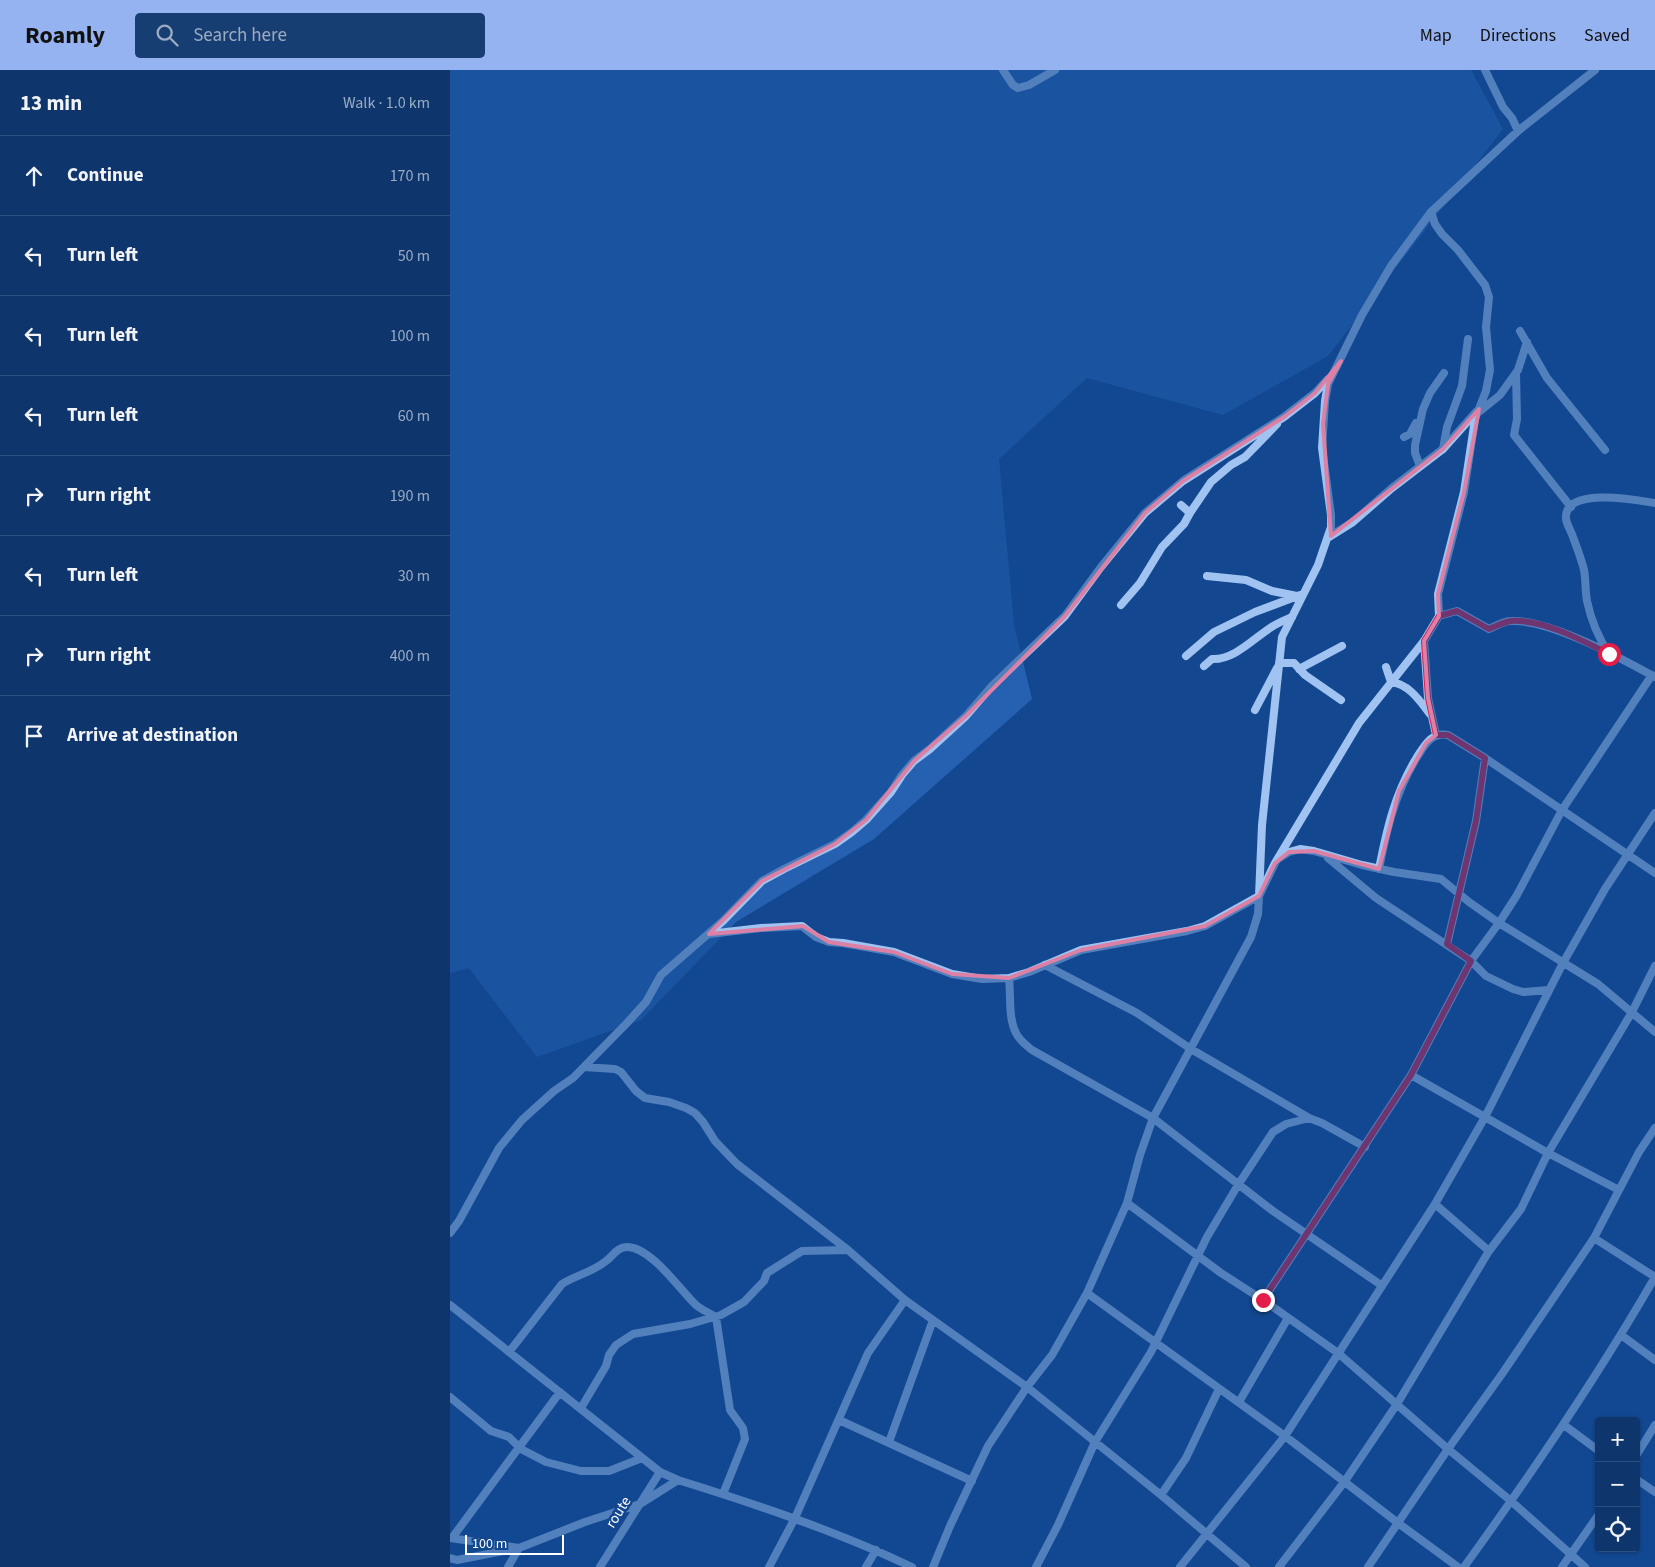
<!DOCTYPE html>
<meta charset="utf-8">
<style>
body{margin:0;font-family:"Source Sans 3",sans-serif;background:#173e72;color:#f1f3f6}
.controls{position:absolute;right:15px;bottom:15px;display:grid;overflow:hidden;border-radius:5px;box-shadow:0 1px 4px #0004}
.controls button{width:45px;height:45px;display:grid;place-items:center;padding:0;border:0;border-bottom:1px solid #2e5080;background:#0e366d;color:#f1f3f6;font:25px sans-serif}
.scale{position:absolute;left:15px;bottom:12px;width:99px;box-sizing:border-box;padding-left:5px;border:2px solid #fff;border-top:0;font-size:14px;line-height:18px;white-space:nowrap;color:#fff;-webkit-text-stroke:4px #134891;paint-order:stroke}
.stop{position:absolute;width:15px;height:15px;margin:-11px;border:4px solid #e11d48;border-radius:50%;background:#fff}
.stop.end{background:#e11d48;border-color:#fff;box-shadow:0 1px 5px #0008}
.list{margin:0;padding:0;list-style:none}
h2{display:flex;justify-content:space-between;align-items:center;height:65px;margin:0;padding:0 20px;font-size:21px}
h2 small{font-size:16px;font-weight:400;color:#9babc2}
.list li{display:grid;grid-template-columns:32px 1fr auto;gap:15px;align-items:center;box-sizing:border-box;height:80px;padding:0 20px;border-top:1px solid #2e5080}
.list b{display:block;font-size:19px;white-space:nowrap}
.list em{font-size:16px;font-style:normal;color:#9babc2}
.icon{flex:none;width:28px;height:28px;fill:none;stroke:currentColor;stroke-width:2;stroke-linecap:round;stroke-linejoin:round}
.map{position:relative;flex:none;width:1205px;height:1497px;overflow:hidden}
header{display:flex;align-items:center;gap:30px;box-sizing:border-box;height:70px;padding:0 25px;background:#95b2f1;color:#111}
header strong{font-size:24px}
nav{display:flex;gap:28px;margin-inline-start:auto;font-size:18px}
.search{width:350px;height:45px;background:#173e72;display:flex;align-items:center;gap:12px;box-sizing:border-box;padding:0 18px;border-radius:5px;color:#9babc2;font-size:19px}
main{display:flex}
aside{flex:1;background:#0e366d}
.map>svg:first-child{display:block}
.green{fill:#2561b0}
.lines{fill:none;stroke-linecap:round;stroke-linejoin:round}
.minor{stroke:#a0c3f1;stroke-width:8}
.route{stroke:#e11d48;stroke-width:6}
.marked{fill:none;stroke:#dd80a5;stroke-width:4;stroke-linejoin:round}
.labels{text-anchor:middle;stroke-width:5;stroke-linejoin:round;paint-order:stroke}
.street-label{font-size:15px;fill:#fff;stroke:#134891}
</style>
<header>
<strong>Roamly</strong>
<div class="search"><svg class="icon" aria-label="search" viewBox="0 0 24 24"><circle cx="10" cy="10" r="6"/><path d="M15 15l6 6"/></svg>Search here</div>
<nav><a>Map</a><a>Directions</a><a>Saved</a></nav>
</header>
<main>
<aside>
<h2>13 min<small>Walk · 1.0 km</small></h2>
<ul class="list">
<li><svg class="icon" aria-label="ahead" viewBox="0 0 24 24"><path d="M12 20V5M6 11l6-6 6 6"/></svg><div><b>Continue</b></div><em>170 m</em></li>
<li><svg class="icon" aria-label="left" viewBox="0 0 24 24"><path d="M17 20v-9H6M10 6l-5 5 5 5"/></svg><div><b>Turn left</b></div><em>50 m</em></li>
<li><svg class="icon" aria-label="left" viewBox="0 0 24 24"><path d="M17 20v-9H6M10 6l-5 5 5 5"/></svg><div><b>Turn left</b></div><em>100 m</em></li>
<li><svg class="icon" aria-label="left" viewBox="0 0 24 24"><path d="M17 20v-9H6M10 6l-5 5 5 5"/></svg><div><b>Turn left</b></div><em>60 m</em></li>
<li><svg class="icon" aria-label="right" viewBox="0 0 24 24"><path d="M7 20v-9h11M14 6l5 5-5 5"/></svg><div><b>Turn right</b></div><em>190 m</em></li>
<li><svg class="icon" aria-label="left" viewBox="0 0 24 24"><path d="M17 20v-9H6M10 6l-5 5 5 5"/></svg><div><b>Turn left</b></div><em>30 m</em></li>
<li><svg class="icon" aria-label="right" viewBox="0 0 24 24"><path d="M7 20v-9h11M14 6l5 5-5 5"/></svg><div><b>Turn right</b></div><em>400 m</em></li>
<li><svg class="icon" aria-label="arrive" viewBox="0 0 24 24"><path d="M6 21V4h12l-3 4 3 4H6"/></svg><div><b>Arrive at destination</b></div></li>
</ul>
</aside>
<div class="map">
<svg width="1205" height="1497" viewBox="0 0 1205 1497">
<rect width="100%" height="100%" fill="#134891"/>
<path class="green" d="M0 0H1021L1053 59 878 286 773 345 637 308 549 389 564 555 582 629 424 769 286 852 191 950 87 987 19 898 0 903Z"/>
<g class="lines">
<path class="minor" d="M553 0 563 15 568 18 579 15 605 0
M1035 0 1053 37 1062 48 1068 61 1145 0
M1070 261 1097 308 1155 380
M1066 303 1067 349 1064 365 1121 437
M1029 342 1050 325 1068 300 1077 272
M954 367 960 364 966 353
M993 379 997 357 1012 316 1018 269
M970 396 965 383V375L973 339 980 323 994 303
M740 443 761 412 781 395 795 387 827 354
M879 467 903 452 942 418 993 379 1027 341
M757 506 796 510 822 521 847 526
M671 535 690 513 712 477 734 454 740 443 731 435
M989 546 1007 541 1039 559C1046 556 1054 551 1061 551 1099 549 1171 588 1205 607
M974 571 978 628 986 665
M1159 584C1148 567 1141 550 1137 531 1135 520 1136 510 1134 500 1131 488 1127 478 1123 467 1121 461 1117 455 1116 449 1113 416 1187 430 1205 433
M736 586 764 562 805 542 853 524
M829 593H844L855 605 891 630
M754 596 762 589C784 590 803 569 820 558 827 553 835 550 842 547
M936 597 941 612C959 614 970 631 980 644
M849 599 892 576
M805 640 827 598
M878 788 926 828 1021 891 1036 906 1063 919 1073 922 1099 920
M828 789 839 782 850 779 864 781 912 795 944 802 991 809 1019 832 1049 853 1148 914 1205 962
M929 799C937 758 945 723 967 687 975 675 981 662 998 665L1035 688 1205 803
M259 864 311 858 352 856 366 867 379 872 393 873 444 882 502 904 532 909 559 908 579 902 631 880 737 861 755 856 809 826 812 755 832 567 868 495 881 457V445L872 378 875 331 878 314 912 245 941 196 981 142 1068 61
M997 874 1026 751 1035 688
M595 895 687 943 741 979 859 1048 872 1053 915 1077
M559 908C561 925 558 948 566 963 569 970 576 975 582 980L703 1048 823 1141 931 1215
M134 997 165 999 171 1002 186 1021 195 1028 219 1032 236 1038 245 1043 253 1052 265 1071 287 1094 398 1180 455 1230 577 1317 711 1425 796 1497
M961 1005 1098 1083 1169 1120
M677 1133 771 1203 813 1230 888 1283 998 1379 1061 1431 1135 1497
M985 1134 1039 1181
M0 1163 9 1151 49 1078 72 1050 104 1021 123 1008 177 953 196 932 211 905 273 851 312 811 334 799 385 774 402 762 416 750 441 722 452 705 464 691 480 679 516 646 541 617 615 546 651 497 695 443 733 411 834 347 865 323 878 309
M1144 1168 1205 1207
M637 1223 835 1366 948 1453 1008 1497
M813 1230 961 1005 1021 891 1049 853 1067 825 1112 740 1202 605
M0 1235 210 1402 228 1410C308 1435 386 1461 462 1497
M1171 1265 1205 1290
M59 1282 112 1214C126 1205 143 1202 156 1191 163 1186 167 1177 177 1177 201 1177 230 1220 246 1235 252 1240 259 1243 266 1247L280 1340 293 1358 295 1369 273 1424
M0 1327 41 1361 59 1367 71 1379 96 1392 131 1401H159L192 1388
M789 1332 838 1248
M131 1338 156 1296 159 1285 166 1275 183 1264 240 1254 271 1245 294 1232 314 1211 317 1203 352 1181 398 1180
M389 1350 522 1411
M1114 1355 1149 1381
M439 1372 483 1250
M1186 1386 1205 1355
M1186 1409 1205 1422
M711 1425 736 1388 769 1319
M0 1468 69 1478 58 1497
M2 1468 110 1322
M0 1488 7 1490 69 1478 135 1452 190 1434 228 1410
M150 1497 210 1402
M319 1497 345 1448 418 1283 455 1230
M416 1497 426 1480
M483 1497 500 1456 538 1376 577 1317 602 1285 637 1223 677 1133 690 1085 703 1048 801 867 808 844 809 826 825 793 909 653 974 571 989 546 988 524 1014 422 1025 349 1036 321 1040 300 1036 257 1039 227 1035 215 1008 180 992 164 985 154 981 142
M586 1497 608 1455 645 1372 701 1282 757 1167 788 1115 823 1062 836 1054 859 1048
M730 1497 835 1366 985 1134 1035 1047 1113 893 1155 819 1205 743
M829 1497 895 1411 947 1334 1039 1181 1071 1139 1098 1083 1182 942 1205 896
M918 1497 998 1379 1052 1304 1144 1168 1189 1082 1205 1058
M1014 1497C1082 1403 1147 1308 1205 1207
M1112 1497 1149 1444"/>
</g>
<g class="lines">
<path class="route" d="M813 1230 961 1005 1021 891 997 874 1026 751 1035 688 998 665H986L978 628 974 571 989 546 1007 541 1039 559C1046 556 1054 552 1061 551 1092 549 1132 570 1159 584"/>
</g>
<path d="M0 0H1205V1497H0ZM891 291 878 314 873 354 881 466 993 379 1029 339 1014 422 988 524 989 546 974 571 978 628 986 665 976 673 949 721 929 799 864 781 839 782 825 793 809 826 755 856 631 880 559 908 502 904 444 882 379 872 353 856 259 864 312 811 385 774 416 750 464 691 516 646 615 546 695 443 733 411 834 347 865 323Z" fill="#134891" fill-opacity=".55" fill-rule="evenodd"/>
<path class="marked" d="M891 291 878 314 873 354 881 466 993 379 1029 339 1014 422 988 524 989 546 974 571 978 628 986 665 976 673 949 721 929 799 864 781 839 782 825 793 809 826 755 856 631 880 559 908 502 904 444 882 379 872 353 856 259 864 312 811 385 774 416 750 464 691 516 646 615 546 695 443 733 411 834 347 865 323Z"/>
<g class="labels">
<g class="street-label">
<text transform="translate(168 1442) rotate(-58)" y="5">route</text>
</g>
</g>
</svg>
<div class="controls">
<button>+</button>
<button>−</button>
<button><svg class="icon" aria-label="locate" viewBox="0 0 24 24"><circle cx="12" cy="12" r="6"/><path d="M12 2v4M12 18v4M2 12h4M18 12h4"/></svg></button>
</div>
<div class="scale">100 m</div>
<div class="stop" style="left:1159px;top:584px"></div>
<div class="stop end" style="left:813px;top:1230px"></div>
</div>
</main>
